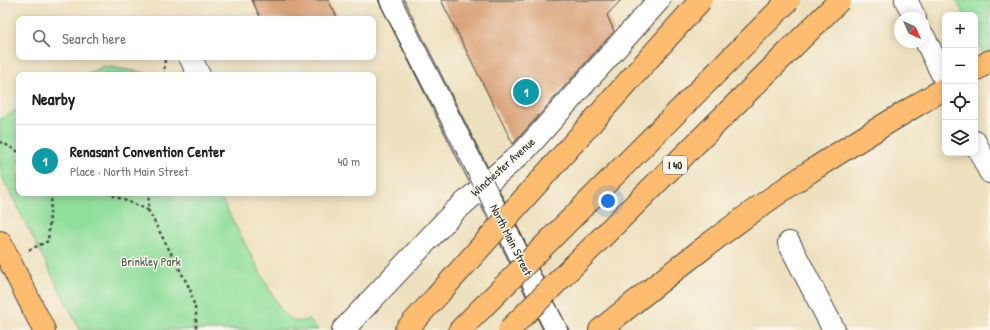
<!DOCTYPE html>
<meta charset="utf-8">
<style>
body{margin:0;font-family:"Patrick Hand",sans-serif;background:#f2f2f2;color:#202124}
.controls{position:absolute;right:12px;top:12px;display:grid;overflow:hidden;border-radius:8px;box-shadow:0 2px 10px #0003}
.controls button{width:36px;height:36px;display:grid;place-items:center;padding:0;border:0;border-bottom:1px solid #e0e0e0;background:#fff;color:#202124;font:20px sans-serif}
.compass{position:absolute;left:894px;top:12px;width:36px;height:36px;border-radius:50%;background:#fff;box-shadow:0 2px 10px #0003;rotate:135deg}
.you{position:absolute;left:608px;top:201px;width:14px;height:14px;margin:-10px;border:3px solid #fff;border-radius:50%;background:#1a73e8;box-shadow:0 0 0 6px #1a73e833}
.badge{display:grid;place-items:center;width:26px;height:26px;border-radius:50%;background:#7c3aed;color:#fff;font-size:13px;font-weight:700}
.pin{position:absolute;translate:-50% -50%;border:2px solid #fff;box-shadow:0 1px 4px #0006}
.list{margin:0;padding:0;list-style:none}
h2{display:flex;justify-content:space-between;align-items:center;height:52px;margin:0;padding:0 16px;font-size:17px}
h2 small{font-size:13px;font-weight:400;color:#757577}
.list li{display:grid;grid-template-columns:26px 1fr auto;gap:12px;align-items:center;box-sizing:border-box;height:72px;padding:0 16px;border-top:1px solid #e0e0e0}
.list b{display:block;font-size:15px;white-space:nowrap}
.list p{margin:0;font-size:13px;white-space:nowrap;color:#757577}
.list em{font-size:13px;font-style:normal;color:#757577}
.icon{flex:none;width:22px;height:22px;fill:none;stroke:currentColor;stroke-width:2;stroke-linecap:round;stroke-linejoin:round}
.map{position:relative;flex:none;width:990px;height:330px;overflow:hidden}
.search{position:absolute;background:#fff;box-shadow:0 2px 10px #0003;left:16px;top:16px;width:360px;height:44px;display:flex;align-items:center;gap:10px;box-sizing:border-box;padding:0 14px;border-radius:8px;color:#757577;font-size:15px}
.panel{position:absolute;background:#fff;box-shadow:0 2px 10px #0003;left:16px;top:72px;width:360px;height:124px;border-radius:8px}
.map>svg:first-child{display:block}
.green{fill:#90de9b;stroke:#5e8463}
.building{fill:#d9a379}
.lines{fill:none;stroke-linecap:round;stroke-linejoin:round}
.minor-casing{stroke:#484641;stroke-width:24}
.major-casing{stroke:#484641;stroke-width:24}
.highway-casing{stroke:#484641;stroke-width:24}
.path{stroke:#484641;stroke-width:2.5;stroke-dasharray:3 3;stroke-linecap:butt}
.minor{stroke:#fff;stroke-width:22}
.major{stroke:#fdbc6f;stroke-width:22}
.highway{stroke:#fdbc6f;stroke-width:22}
.tram{stroke:#2b2b2b;stroke-width:1}
.highway-bridge-casing{stroke:#484641;stroke-width:24;stroke-linecap:butt}
.highway-bridge{stroke:#fdbc6f;stroke-width:22}
.labels{text-anchor:middle;stroke-width:3;stroke-linejoin:round;paint-order:stroke}
.shield{fill:#fbf7ec;stroke:#696865;stroke-width:1}
.shield-label{font-size:11px;font-weight:bold;fill:#2b2b2b}
.street-label{font-size:12px;fill:#2b2b2b;stroke:#fbf7ec}
.park-label{font-size:12px;fill:#445847;stroke:#fbf7ec}
</style>
<div class="map">
<svg width="990" height="330" viewBox="0 0 990 330">
<rect width="100%" height="100%" fill="#fbf7ec"/>
<filter id="ink" filterUnits="userSpaceOnUse"><feTurbulence type="fractalNoise" baseFrequency=".025" numOctaves="2"/><feDisplacementMap in="SourceGraphic" scale="8" xChannelSelector="R" yChannelSelector="G"/><feConvolveMatrix kernelMatrix="1 2 1 2 8 2 1 2 1" color-interpolation-filters="sRGB"/></filter>
<filter id="wash" filterUnits="userSpaceOnUse"><feTurbulence type="fractalNoise" baseFrequency=".012" numOctaves="4" result="noise"/><feDisplacementMap in="SourceGraphic" scale="16" xChannelSelector="R" yChannelSelector="G"/><feGaussianBlur stdDeviation="0.9" result="paint"/><feColorMatrix in="noise" values="0 0 0 0 0 0 0 0 0 0 0 0 0 0 0 0 0 1.4 0 .05"/><feComposite in="paint" operator="in"/></filter>
<g filter="url(#wash)">
<rect width="100%" height="100%" fill="#ede0be"/>
<path class="green" d="M956 0H990V67L975 37V15H964Z
M104 66 157 75H85Z
M19 109V193H218L281 311C290 319 296 325 309 319L318 330H80L0 173V119Z"/>
<g id="blocks">
<path class="building" d="M252 0H328L338 19H261Z
M441 0H621L607 15 614 31 513 144Z"/>
</g>
</g>
<g filter="url(#ink)">
<use href="#blocks" fill-opacity="0" stroke="#484641" stroke-width="1"/>
<g class="lines">
<defs>
<path id="minor" d="M391 0C447 110 501 220 556 330
M906 0 915 18
M924 37 945 80
M190 57 199 75
M975 142 990 172
M789 243 834 330
M343 330 454 212 525 150 659 0"/>
<path id="major" d="M0 242 44 330"/>
<path id="highway" d="M975 70 990 61
M406 330 437 296
M460 330 481 309
M600 330C668 275 736 221 808 173 853 143 899 116 945 88"/>
</defs>
<use href="#minor" class="minor-casing"/>
<use href="#major" class="major-casing"/>
<use href="#highway" class="highway-casing"/>
<path class="path" d="M164 75 165 58
M0 142 3 143 19 152
M107 193 148 210 149 193
M148 210 190 289 196 312V330
M29 250 48 241 51 202 53 193"/>
<use href="#minor" class="minor"/>
<use href="#major" class="major"/>
<use href="#highway" class="highway"/>
<path class="tram" d="M378 0 462 163 544 330
M402 0 569 330"/>
<defs>
<path id="highway-bridge" d="M437 296 701 0
M481 309 789 0
M509 330 840 0"/>
</defs>
<use href="#highway-bridge" class="highway-bridge-casing"/>
<use href="#highway-bridge" class="highway-bridge"/>
</g>
</g>
<g class="labels">
<rect class="shield" x="663" y="156" width="24" height="18" rx="3"/>
<g class="shield-label">
<text x="675" y="169">I 40</text>
</g>
<g class="street-label">
<text transform="translate(503 167) rotate(-42)" y="4">Winchester Avenue</text>
<text transform="translate(511 240) rotate(63)" y="4">North Main Street</text>
</g>
<g class="park-label">
<text x="151" y="266">Brinkley Park</text>
</g>
</g>
</svg>
<div class="controls">
<button>+</button>
<button>−</button>
<button><svg class="icon" aria-label="locate" viewBox="0 0 24 24"><circle cx="12" cy="12" r="6"/><path d="M12 2v4M12 18v4M2 12h4M18 12h4"/></svg></button>
<button><svg class="icon" aria-label="layers" viewBox="0 0 24 24"><path d="M12 4l9 5-9 5-9-5zM3 14l9 5 9-5"/></svg></button>
</div>
<svg class="compass" viewBox="-18 -18 36 36"><path d="M0-13l5 13h-10z" fill="#e53935"/><path d="M0 13l5-13h-10z" fill="#757577"/></svg>
<div class="you"></div>
<div class="pin badge" style="left:526px;top:92px;background:#0f9aa8">1</div>
<div class="search"><svg class="icon" aria-label="search" viewBox="0 0 24 24"><circle cx="10" cy="10" r="6"/><path d="M15 15l6 6"/></svg>Search here</div>
<section class="panel">
<h2>Nearby<small></small></h2>
<ul class="list">
<li><span class="badge" style="background:#0f9aa8">1</span><div><b>Renasant Convention Center</b><p>Place · North Main Street</p></div><em>40 m</em></li>
</ul>
</section>
</div>
